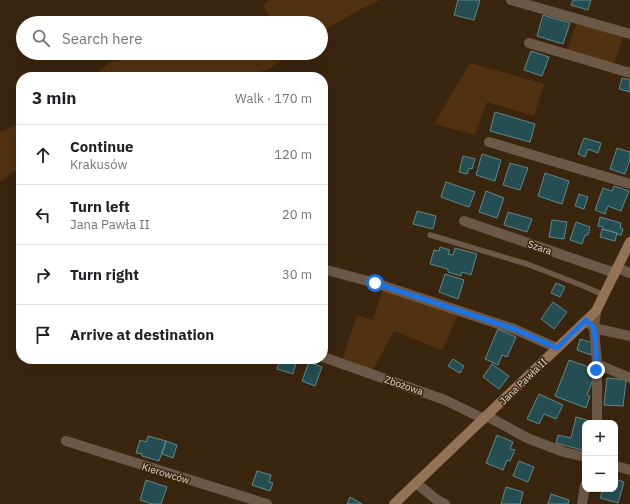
<!DOCTYPE html>
<meta charset="utf-8">
<style>
body{margin:0;font-family:"IBM Plex Sans",sans-serif;background:#f2f2f2;color:#202124}
.controls{position:absolute;right:12px;bottom:12px;display:grid;overflow:hidden;border-radius:8px;box-shadow:0 4px 16px #0002}
.controls button{width:36px;height:36px;display:grid;place-items:center;padding:0;border:0;border-bottom:1px solid #e0e0e0;background:#fff;color:#202124;font:20px sans-serif}
.stop{position:absolute;width:12px;height:12px;margin:-9px;border:3px solid #1a73e8;border-radius:50%;background:#fff}
.stop.end{background:#1a73e8;border-color:#fff;box-shadow:0 1px 4px #0008}
.list{margin:0;padding:0;list-style:none}
h2{display:flex;justify-content:space-between;align-items:center;height:52px;margin:0;padding:0 16px;font-size:17px}
h2 small{font-size:13px;font-weight:400;color:#757577}
.list li{display:grid;grid-template-columns:26px 1fr auto;gap:12px;align-items:center;box-sizing:border-box;height:60px;padding:0 16px;border-top:1px solid #e0e0e0}
.list b{display:block;font-size:15px;white-space:nowrap}
.list p{margin:0;font-size:13px;white-space:nowrap;color:#757577}
.list em{font-size:13px;font-style:normal;color:#757577}
.icon{flex:none;width:22px;height:22px;fill:none;stroke:currentColor;stroke-width:2;stroke-linecap:round;stroke-linejoin:round}
.map{position:relative;flex:none;width:630px;height:504px;overflow:hidden}
.search{position:absolute;background:#fff;box-shadow:0 4px 16px #0002;left:16px;top:16px;width:312px;height:44px;display:flex;align-items:center;gap:10px;box-sizing:border-box;padding:0 14px;border-radius:22px;color:#757577;font-size:15px}
.panel{position:absolute;background:#fff;box-shadow:0 4px 16px #0002;left:16px;top:72px;width:312px;height:292px;border-radius:16px}
.map>svg:first-child{display:block}
.green{fill:#513210}
.building{fill:#254e52;stroke:#5e888c}
.lines{fill:none;stroke-linecap:round;stroke-linejoin:round}
.lane{stroke:#6d5947;stroke-width:5.5}
.street{stroke:#6d5947;stroke-width:10}
.secondary{stroke:#927356;stroke-width:10}
.route{stroke:#1a73e8;stroke-width:5}
.labels{text-anchor:middle;stroke-width:3;stroke-linejoin:round;paint-order:stroke}
.street-label{font-size:10px;fill:#e7d9cc;stroke:#3a250f}
</style>
<div class="map">
<svg width="630" height="504" viewBox="0 0 630 504">
<rect width="100%" height="100%" fill="#3a250f"/>
<path class="green" d="M269 0H380L361 9 321 32V23H273L263 5Z
M577 21 624 35 614 65 567 51Z
M152 53H216L223 58 242 53H292L268 70 235 77H92L110 62Z
M470 63 544 84 534 116 487 102 475 135 434 124Z
M21 122V166L0 182V132Z
M383 289 459 314 442 350 394 331 372 371 342 360 357 315 373 320Z"/>
<path class="building" d="M458 0H480L474 20 454 15Z
M573 0H591L588 10 571 5Z
M543 15 570 23 563 44 537 36Z
M531 51 549 57 542 76 524 70Z
M622 78 630 80V92L619 89Z
M495 112 535 124 530 142 490 131Z
M584 138 601 143 598 153 588 149 585 157 578 154Z
M617 148 630 152V159L625 174 610 169Z
M482 154 501 160 495 181 476 175Z
M463 156 475 159 472 169 469 168 467 174 459 172Z
M510 163 528 168 520 190 503 185Z
M545 173 569 181 562 204 538 196Z
M446 182 475 192 469 207 441 197Z
M614 186 629 191 621 211 608 206 605 214 595 210 603 188 612 191Z
M486 191 504 198 497 218 479 212Z
M579 194 588 197 584 209 575 206Z
M417 211 436 216 433 229 413 224Z
M508 212 532 219 527 232 504 225Z
M600 217 621 223 620 228 623 229 621 235 617 234V233L602 229 603 227 598 226Z
M552 220 567 222 564 239 549 237Z
M576 222 590 227 588 235H585L582 244 570 240Z
M602 229 617 233 615 241 600 237Z
M440 247 450 250 448 254 453 255 455 248 477 254 471 275 462 272 461 276 448 272V269L430 264 434 250 439 251Z
M445 274 464 280 458 299 439 292Z
M556 283 565 287 560 297 551 293Z
M553 302 567 312 554 329 541 319Z
M498 329 516 337 507 357 502 355 498 365 485 359Z
M580 339 593 343 591 355 577 350Z
M280 359H297L293 374 277 369Z
M453 359 464 366 460 373 448 366Z
M569 360 597 370 587 395 590 396 586 408 555 396Z
M309 362 322 367 315 386 302 381Z
M492 364 509 376 499 389 483 377Z
M607 378 626 380 623 406 604 405Z
M539 394 563 405 556 419 544 414 539 424 527 419Z
M576 417 590 421 589 423H585V439L582 450 556 443 558 435 571 438Z
M497 435 513 442 510 449 515 450 510 461 507 460 503 470 486 463Z
M148 436 166 441 159 461 142 456V454L136 453 140 440 146 442Z
M166 441 177 445 173 458 162 454Z
M519 461 534 467 528 482 513 476Z
M257 471 271 475 269 482 273 483 270 491 252 485Z
M615 479 624 482 618 503 600 498 603 489H615Z
M146 480 167 487 161 504H152L140 500Z
M506 487 523 492 520 504H501Z
M551 494 569 500 568 504H548Z
M350 497 362 504H347Z"/>
<g class="lines">
<path class="lane" d="M430 235 527 264 581 285 604 295"/>
<path class="street" d="M511 0 630 34
M529 43 630 73
M489 142 630 184
M464 221 615 273
M617 268 630 273
M323 269 375 283 514 329 557 348
M596 311 594 328 597 364V423
M590 324 594 328 630 336
M323 357 445 400 484 419
M597 364 630 378
M487 416 527 438 564 452 585 457
M66 441 267 504
M615 466 630 470
M416 483 437 500 445 504
M582 504 585 485"/>
<path class="secondary" d="M394 504 596 311 630 242"/>
</g>
<g class="lines">
<path class="route" d="M375 283 514 329 557 348 586 320 594 328 597 364 596 370"/>
</g>
<g class="labels">
<g class="street-label">
<text transform="translate(540 247) rotate(19)" y="4">Szara</text>
<text transform="translate(523 381) rotate(-44)" y="4">Jana Pawła II</text>
<text transform="translate(404 385) rotate(19)" y="4">Zbożowa</text>
<text transform="translate(166 473) rotate(17)" y="4">Kierowców</text>
</g>
</g>
</svg>
<div class="controls">
<button>+</button>
<button>−</button>
</div>
<div class="stop" style="left:375px;top:283px"></div>
<div class="stop end" style="left:596px;top:370px"></div>
<div class="search"><svg class="icon" aria-label="search" viewBox="0 0 24 24"><circle cx="10" cy="10" r="6"/><path d="M15 15l6 6"/></svg>Search here</div>
<section class="panel">
<h2>3 min<small>Walk · 170 m</small></h2>
<ul class="list">
<li><svg class="icon" aria-label="ahead" viewBox="0 0 24 24"><path d="M12 20V5M6 11l6-6 6 6"/></svg><div><b>Continue</b><p>Krakusów</p></div><em>120 m</em></li>
<li><svg class="icon" aria-label="left" viewBox="0 0 24 24"><path d="M17 20v-9H6M10 6l-5 5 5 5"/></svg><div><b>Turn left</b><p>Jana Pawła II</p></div><em>20 m</em></li>
<li><svg class="icon" aria-label="right" viewBox="0 0 24 24"><path d="M7 20v-9h11M14 6l5 5-5 5"/></svg><div><b>Turn right</b></div><em>30 m</em></li>
<li><svg class="icon" aria-label="arrive" viewBox="0 0 24 24"><path d="M6 21V4h12l-3 4 3 4H6"/></svg><div><b>Arrive at destination</b></div></li>
</ul>
</section>
</div>
